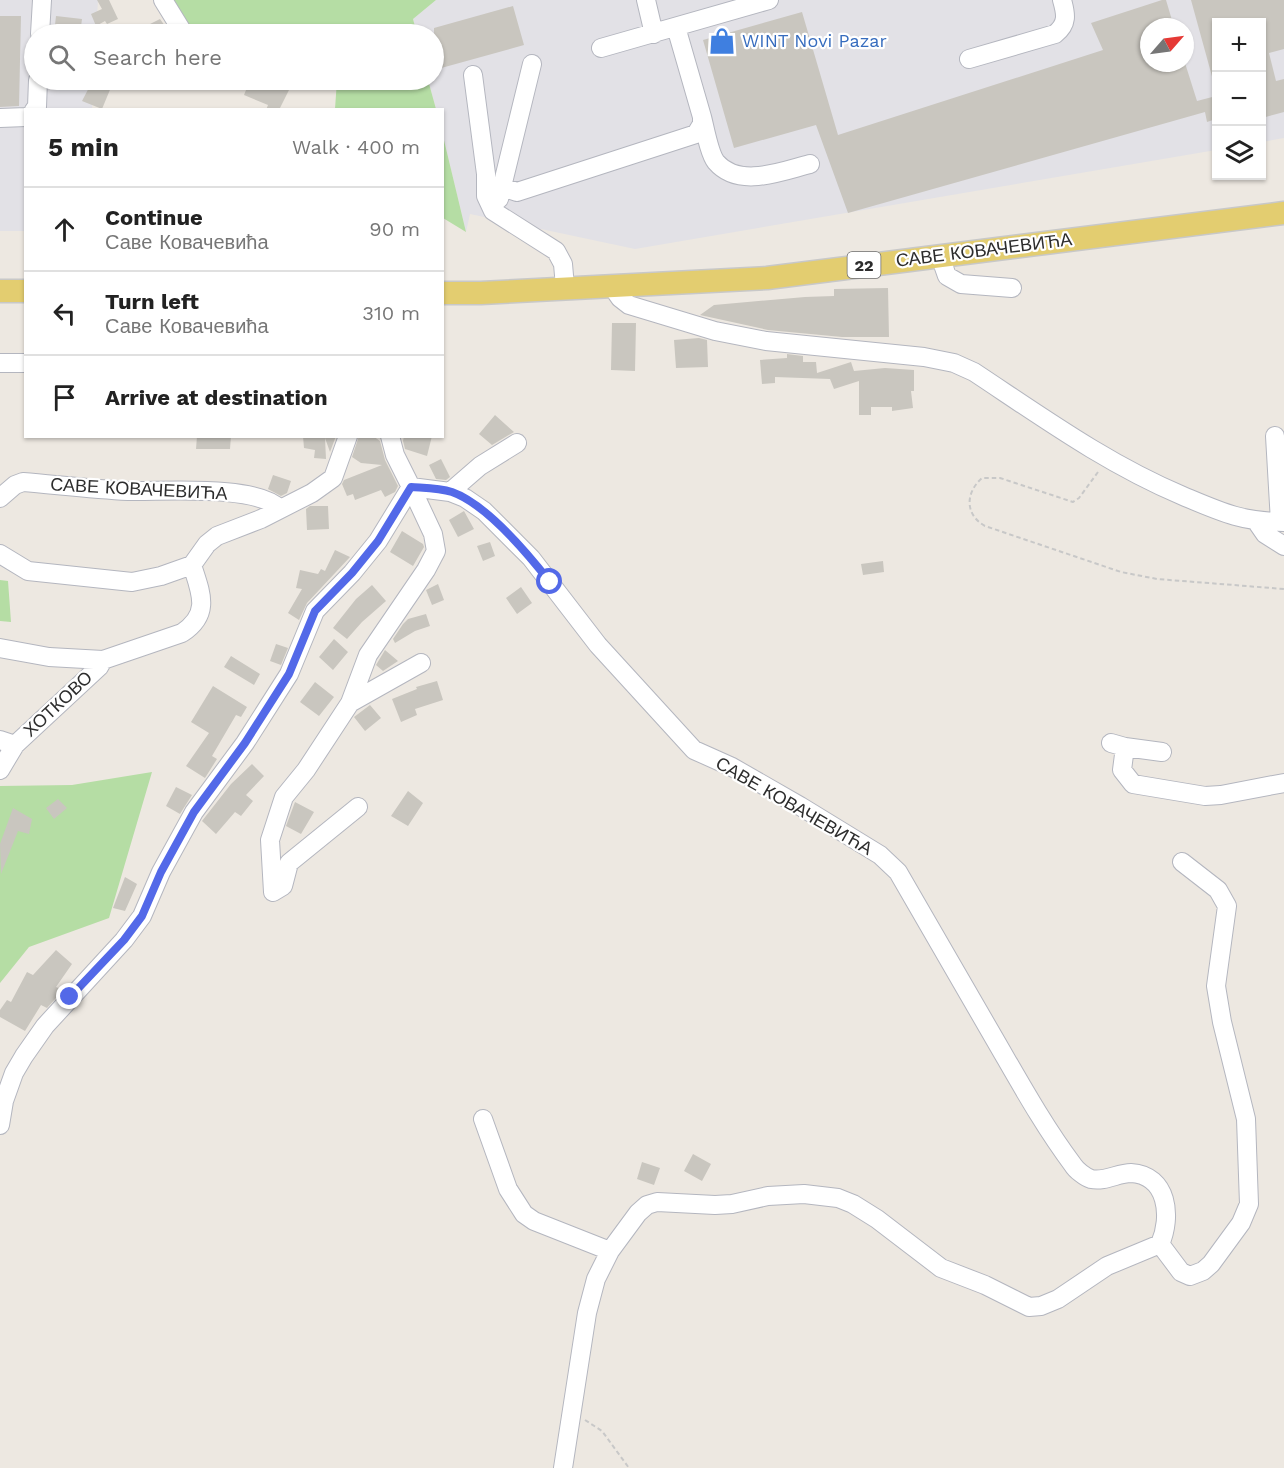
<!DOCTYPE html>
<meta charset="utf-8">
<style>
body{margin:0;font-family:"Work Sans",sans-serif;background:#f2f2f2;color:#222}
.controls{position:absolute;right:18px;top:18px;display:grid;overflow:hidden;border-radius:0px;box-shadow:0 2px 4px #0004}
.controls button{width:54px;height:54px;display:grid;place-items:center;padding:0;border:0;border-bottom:2px solid #e0e0e0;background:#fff;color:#222;font:30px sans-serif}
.compass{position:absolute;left:1140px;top:18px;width:54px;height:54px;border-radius:50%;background:#fff;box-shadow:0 2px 4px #0004;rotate:62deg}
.stop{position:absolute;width:18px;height:18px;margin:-14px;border:4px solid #5369e8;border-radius:50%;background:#fff}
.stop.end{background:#5369e8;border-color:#fff;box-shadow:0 2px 6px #0008}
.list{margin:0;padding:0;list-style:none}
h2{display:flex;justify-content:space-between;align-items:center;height:78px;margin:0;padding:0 24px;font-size:26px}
h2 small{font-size:20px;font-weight:400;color:#767676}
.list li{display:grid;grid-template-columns:39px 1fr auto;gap:18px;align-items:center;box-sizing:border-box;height:84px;padding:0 24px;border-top:2px solid #e0e0e0}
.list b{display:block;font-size:22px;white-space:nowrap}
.list p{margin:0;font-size:20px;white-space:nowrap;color:#767676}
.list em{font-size:20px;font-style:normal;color:#767676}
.icon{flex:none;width:33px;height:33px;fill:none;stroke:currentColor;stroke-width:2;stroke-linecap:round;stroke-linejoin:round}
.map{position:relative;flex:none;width:1284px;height:1468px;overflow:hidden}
.search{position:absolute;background:#fff;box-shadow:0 2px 4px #0004;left:24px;top:24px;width:420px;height:66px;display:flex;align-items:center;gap:15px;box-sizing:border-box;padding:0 21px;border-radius:33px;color:#767676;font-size:22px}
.panel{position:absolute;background:#fff;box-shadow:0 2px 4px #0004;left:24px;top:108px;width:420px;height:330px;border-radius:0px}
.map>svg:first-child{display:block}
.industrial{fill:#e2e1e6;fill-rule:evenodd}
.green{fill:#b5dda4}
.building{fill:#c9c6bf}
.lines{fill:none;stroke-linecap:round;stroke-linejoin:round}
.minor-casing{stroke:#b4b6bf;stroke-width:20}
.major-casing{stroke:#c8c8c8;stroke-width:25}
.path{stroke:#c8c8c8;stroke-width:2;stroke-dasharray:4.5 3;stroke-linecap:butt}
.minor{stroke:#fff;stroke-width:18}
.major{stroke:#e3cd70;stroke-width:22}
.route{stroke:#5369e8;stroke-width:8}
.labels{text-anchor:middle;stroke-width:4.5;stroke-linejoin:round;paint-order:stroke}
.shield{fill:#fff;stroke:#6c6c6c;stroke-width:1.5}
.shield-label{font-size:16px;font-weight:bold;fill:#2d2d2d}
.shop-label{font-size:18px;fill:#366cbe;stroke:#fff;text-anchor:start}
.street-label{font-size:18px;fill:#2d2d2d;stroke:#fff}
</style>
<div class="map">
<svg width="1284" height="1468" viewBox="0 0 1284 1468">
<rect width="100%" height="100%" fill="#ede8e1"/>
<path class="industrial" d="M0 0H98L96 34H34V80H94L92 109 26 110 25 231H0Z
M436 0H1284V138L1262 142V22H1216V150L635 249 470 214 466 232 443 136 442 110 436 109 428 80H434V34H417L413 19ZM1149 27H1185V63H1149Z"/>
<path class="green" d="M163 0H436L413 19 417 34H213L178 25Z
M337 80H428L436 109H335Z
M443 136 466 232 443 218Z
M0 580 8 581 11 622 0 621Z
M152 772 109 918 29 947 0 983V786L72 785Z"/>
<path class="building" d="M97 0H109L118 19 107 24 105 21 96 26 91 14 102 9Z
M1162 0H1166L1174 27H1149V63H1185L1197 101 1216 96V119L1207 122 1205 112 848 213 816 125 734 148 703 40 802 12 838 135 1103 50 1091 23Z
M1191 0H1284V49L1269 53 1276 81 1284 79V112L1262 118V22H1216V80H1213Z
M513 6 524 45 434 70V28Z
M0 16H21L19 106 0 107Z
M56 16 82 19 80 34H54Z
M160 19 170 33 166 34H130Z
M93 80H114L102 109 82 101Z
M250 80H260L277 86 280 80H294L279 110H266L268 105 244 95Z
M888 288 889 337H842L768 330 700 315 714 305 805 297 834 296V289Z
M612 323H636L635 371 611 370Z
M699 338 707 340 708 367 676 368 674 340Z
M787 354 803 356V362H816L817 373 851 362 854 371 885 368 914 370V391H911L913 408 892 411V407H871V415H859V381L834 389 830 379 775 377V383L762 384 760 360 787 358Z
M495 415 514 432 492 445 479 434Z
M197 436H231L230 449H196Z
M303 436H336L330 452 325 438 326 459 314 458 315 450 304 448Z
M359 436H373L380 441 385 460 398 486 395 492 385 497 381 490 355 500 353 494 347 496 342 484 344 480 382 465 361 463 352 457Z
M404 436H432L427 456 405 449 403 441Z
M441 459 450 477 446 480 436 479 429 465Z
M273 475 291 481 287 493 281 496 268 489Z
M310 506H328L329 529 307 530 306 509Z
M464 511 474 529 458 537 449 520Z
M402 531 423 544 424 547 413 566 390 552Z
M490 542 495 556 483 561 477 546Z
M335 550 350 557 307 603 299 620 288 613 302 589 296 588 300 570 318 574 321 569 325 571Z
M883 561 884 572 863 575 861 564Z
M438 584 444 600 432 605 426 590Z
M372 585 386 601 362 622 347 639 333 628 356 599Z
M521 587 532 603 517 614 506 598Z
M426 614 430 626 415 631 395 643 393 639 403 624 408 619Z
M334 639 348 652 333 670 319 657Z
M276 644 288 648 281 665 270 661Z
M385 650 398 661 383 671 376 665Z
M231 656 260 674 254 685 224 667Z
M437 681 443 700 415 709 417 715 401 722 392 699 417 689 416 687Z
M315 682 334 697 319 716 300 702Z
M213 686 247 707 241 717 236 715 212 756 217 759 205 778 186 766 209 733 191 722Z
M370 705 381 718 365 731 354 717Z
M252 764 264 776 246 795 253 801 241 816 235 812 216 834 202 821 231 784Z
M176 787 192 795 180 814 166 806Z
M408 791 423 803 408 826 391 816Z
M58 799 67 808 54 819 46 808Z
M295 802 314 812 301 834 286 826Z
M13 808 32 819 29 834 18 831 1 874 0 844Z
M125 877 137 884 125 911 113 908Z
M56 950 72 964 56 987 63 990 47 1008 41 1005 25 1031 0 1017V1010L7 1000 11 1002 27 972 33 975Z
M693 1154 711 1164 702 1181 684 1171Z
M642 1162 660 1168 654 1185 637 1179Z"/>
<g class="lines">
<defs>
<path id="minor" d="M163 0 184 34
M646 0 654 34
M40 34 42 0
M601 48 769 0
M969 59 1055 34C1068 24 1066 14 1062 0
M473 75 486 174V196L493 211 556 251 563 264 565 287
M34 110 37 107 38 80
M702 117C705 128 709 153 716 162 739 189 782 171 810 164
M0 118 26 117
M502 187 517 192 696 134 702 124V117L676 27
M499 199 532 64
M940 256 947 276 961 284 1012 288
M611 285 620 298 629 305 715 331 766 341 924 357 954 363 974 372C1042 417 1107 464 1183 496 1221 512 1242 522 1284 522
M0 363H26
M1275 436 1280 522
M411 487 450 492 465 498 484 511 531 558 598 645 694 750 732 767 800 806 880 855 898 872C930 927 962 982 994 1038 1019 1081 1043 1125 1073 1165 1076 1170 1085 1177 1091 1179 1105 1182 1118 1173 1131 1173 1168 1175 1172 1217 1160 1244L1107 1266 1058 1299 1041 1306 1029 1307 985 1285 941 1268 877 1219 853 1204 838 1198 804 1194 768 1196 732 1204 715 1205 657 1202 647 1205 638 1213 610 1251 596 1279 587 1313 563 1468
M450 492 480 466 517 443
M0 498 15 485 23 482C58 485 93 489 128 491 164 492 256 484 280 509
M1256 521 1265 534 1284 546
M0 554 28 571 132 582 161 576 192 565 207 544 217 536 261 519 312 493 333 478 348 436
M0 648 49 657 103 660 182 633C211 614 201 593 192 565
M350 703 421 663
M0 740 15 745 99 667 103 660
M1111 743 1125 747 1162 752
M1125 747 1122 770 1133 784 1205 796 1221 795 1284 783
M0 770 15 745
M358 807 289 863 283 886 273 892 270 840 284 797 306 770 350 703 368 655 426 570 436 551 433 534 411 487
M483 1119 508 1189 524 1214 534 1221 610 1251
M0 1125 4 1101 14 1073 24 1056 45 1026 124 940 142 916 161 872 194 812 245 743 289 674 315 611 352 573 378 541 411 487 395 455 390 436
M1160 1244 1181 1272 1190 1276 1203 1271 1211 1264 1241 1223 1249 1204 1246 1119 1222 1022 1216 986 1227 906 1218 890 1182 862"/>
<path id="major" d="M0 291H26
M442 293H481L767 278 1284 213"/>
</defs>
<use href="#minor" class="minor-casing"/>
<use href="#major" class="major-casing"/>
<path class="path" d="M1098 472 1079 498 1073 502 1000 478H982C965 493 965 515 985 526L1121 572 1157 579 1284 589
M585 1420 602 1431 629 1468"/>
<use href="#minor" class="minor"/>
<use href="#major" class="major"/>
</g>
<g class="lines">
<path class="route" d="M70 997 124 940 142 916 161 872 194 812 245 743 289 674 315 611 352 573 378 541 411 487C424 488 439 488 452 492 486 504 528 554 550 582"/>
</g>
<defs>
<symbol id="shop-bare" viewBox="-9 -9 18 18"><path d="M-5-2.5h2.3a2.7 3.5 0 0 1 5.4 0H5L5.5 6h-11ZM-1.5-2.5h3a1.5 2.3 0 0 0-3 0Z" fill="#3f7fe0" stroke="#fff" stroke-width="2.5" paint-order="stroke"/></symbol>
</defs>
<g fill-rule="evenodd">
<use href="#shop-bare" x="703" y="22" width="38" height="38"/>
</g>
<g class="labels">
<rect class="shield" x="847.5" y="252" width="33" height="26" rx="4.5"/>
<g class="shield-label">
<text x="864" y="271">22</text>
</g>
<g class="shop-label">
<text x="742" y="47">WINT Novi Pazar</text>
</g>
<g class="street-label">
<text transform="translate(984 250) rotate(-7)" y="6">САВЕ КОВАЧЕВИЋА</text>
<text transform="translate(139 489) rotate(3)" y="6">САВЕ КОВАЧЕВИЋА</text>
<text transform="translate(58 704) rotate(-43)" y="6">ХОТКОВО</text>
<text transform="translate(794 806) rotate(30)" y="6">САВЕ КОВАЧЕВИЋА</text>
</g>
</g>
</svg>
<div class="controls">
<button>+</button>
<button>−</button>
<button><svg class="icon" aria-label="layers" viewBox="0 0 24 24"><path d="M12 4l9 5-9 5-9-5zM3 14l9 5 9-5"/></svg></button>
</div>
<svg class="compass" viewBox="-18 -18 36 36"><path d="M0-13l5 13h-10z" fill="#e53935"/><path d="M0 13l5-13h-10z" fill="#767676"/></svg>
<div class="stop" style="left:550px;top:582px"></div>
<div class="stop end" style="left:70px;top:997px"></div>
<div class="search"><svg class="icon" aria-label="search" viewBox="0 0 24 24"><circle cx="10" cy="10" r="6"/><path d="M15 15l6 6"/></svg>Search here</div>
<section class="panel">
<h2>5 min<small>Walk · 400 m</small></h2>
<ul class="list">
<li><svg class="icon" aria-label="ahead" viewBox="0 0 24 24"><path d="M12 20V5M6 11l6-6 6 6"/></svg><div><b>Continue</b><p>Саве Ковачевића</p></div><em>90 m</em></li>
<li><svg class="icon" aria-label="left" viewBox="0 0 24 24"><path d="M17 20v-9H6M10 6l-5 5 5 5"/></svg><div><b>Turn left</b><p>Саве Ковачевића</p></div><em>310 m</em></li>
<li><svg class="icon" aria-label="arrive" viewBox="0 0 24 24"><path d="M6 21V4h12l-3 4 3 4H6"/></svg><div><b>Arrive at destination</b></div></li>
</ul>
</section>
</div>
